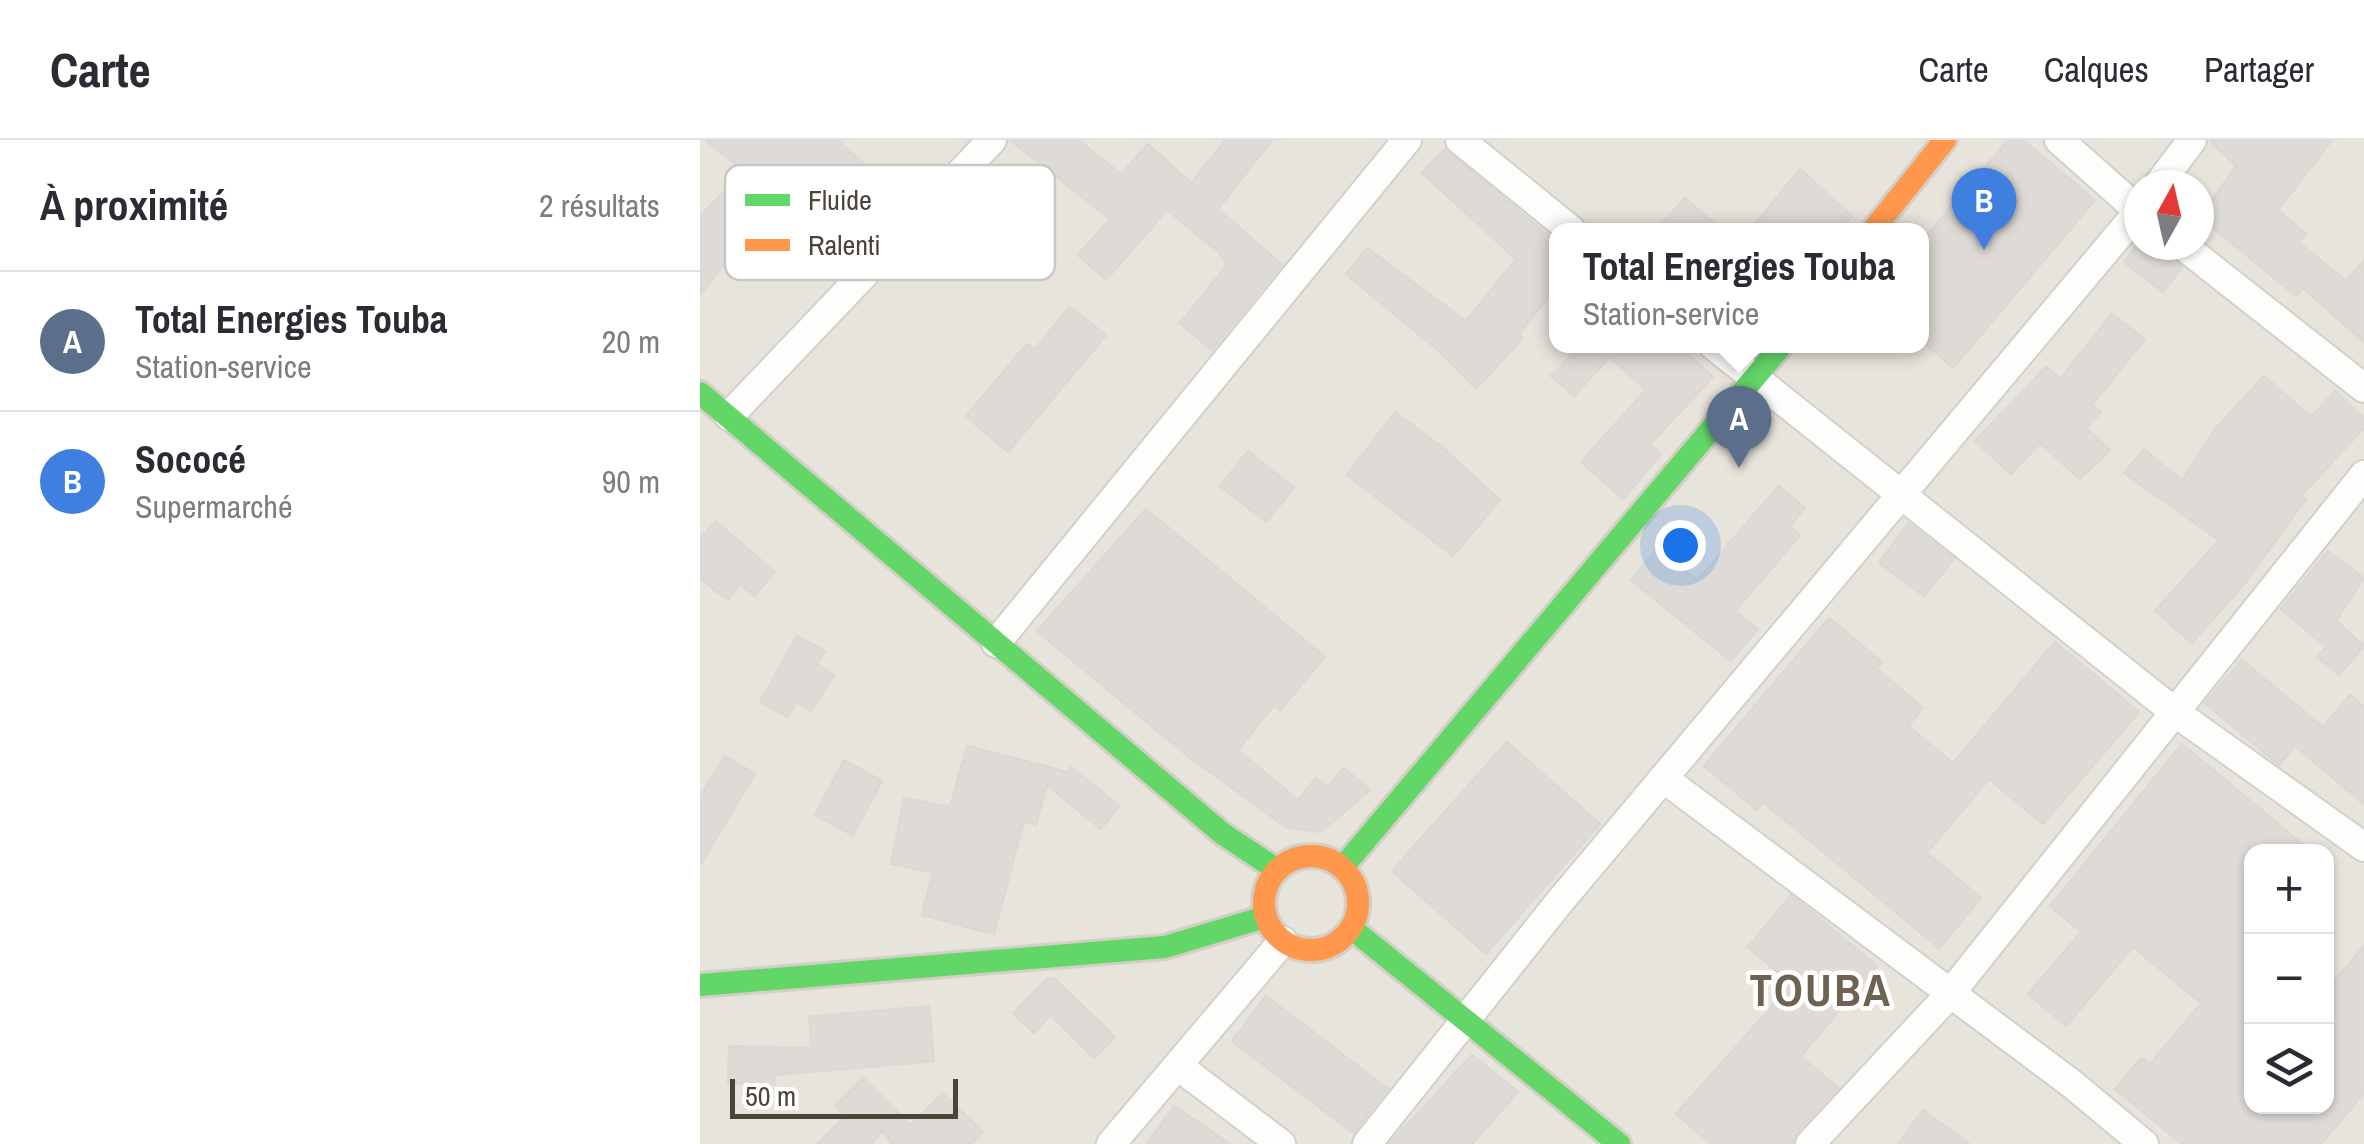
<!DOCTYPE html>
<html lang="fr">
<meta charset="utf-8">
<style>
body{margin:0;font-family:"Archivo Narrow",sans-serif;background:#f7f7f7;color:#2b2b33}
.controls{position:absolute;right:30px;bottom:30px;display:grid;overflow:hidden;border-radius:20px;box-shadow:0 2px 8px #0004}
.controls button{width:90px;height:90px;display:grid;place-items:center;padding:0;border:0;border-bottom:2px solid #e1e1e2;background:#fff;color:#2b2b33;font:50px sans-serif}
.compass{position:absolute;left:1424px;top:30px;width:90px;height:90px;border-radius:50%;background:#fff;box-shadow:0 2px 8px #0004;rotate:8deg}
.scale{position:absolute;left:30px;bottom:25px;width:228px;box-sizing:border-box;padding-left:10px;border:5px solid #4b4439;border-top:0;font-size:28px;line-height:35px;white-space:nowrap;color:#4b4439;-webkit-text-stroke:8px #fff;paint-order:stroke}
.you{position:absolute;left:980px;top:405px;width:35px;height:35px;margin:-25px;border:8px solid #fff;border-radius:50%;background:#1a73e8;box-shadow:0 0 0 15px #1a73e833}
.badge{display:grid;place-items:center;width:65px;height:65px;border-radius:50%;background:#868178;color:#fff;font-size:32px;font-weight:700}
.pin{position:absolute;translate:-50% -82px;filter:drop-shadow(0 2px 5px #0008)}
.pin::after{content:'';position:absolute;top:52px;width:35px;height:30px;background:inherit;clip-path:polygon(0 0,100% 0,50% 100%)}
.popup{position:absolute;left:849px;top:83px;width:380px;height:130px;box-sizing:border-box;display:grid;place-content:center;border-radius:20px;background:#fff;filter:drop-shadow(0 2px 8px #0005);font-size:32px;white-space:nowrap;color:#7c7c81}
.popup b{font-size:38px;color:#2b2b33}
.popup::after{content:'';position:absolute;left:50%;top:100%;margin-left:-20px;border:20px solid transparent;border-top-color:#fff}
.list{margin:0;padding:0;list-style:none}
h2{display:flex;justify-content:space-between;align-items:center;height:130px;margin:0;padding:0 40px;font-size:42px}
h2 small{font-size:32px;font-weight:400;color:#7c7c81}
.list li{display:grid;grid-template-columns:65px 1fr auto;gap:30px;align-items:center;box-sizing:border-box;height:140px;padding:0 40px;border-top:2px solid #e1e1e2}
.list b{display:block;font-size:38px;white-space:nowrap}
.list p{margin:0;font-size:32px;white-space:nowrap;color:#7c7c81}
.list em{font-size:32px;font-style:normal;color:#7c7c81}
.icon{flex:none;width:55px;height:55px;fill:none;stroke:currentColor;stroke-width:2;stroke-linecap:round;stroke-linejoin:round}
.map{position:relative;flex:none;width:1664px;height:1004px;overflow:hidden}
header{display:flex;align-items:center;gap:60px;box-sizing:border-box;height:140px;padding:0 50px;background:#fff;border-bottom:2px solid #e1e1e2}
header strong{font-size:48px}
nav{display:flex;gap:55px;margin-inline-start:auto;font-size:35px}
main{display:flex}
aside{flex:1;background:#fff}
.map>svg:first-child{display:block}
.residential{fill:#e7e4dc;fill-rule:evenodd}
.building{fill:#dedbd6;stroke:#dcd9d4;stroke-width:2.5}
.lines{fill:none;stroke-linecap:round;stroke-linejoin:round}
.street-casing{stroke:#d2d0cb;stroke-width:32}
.fast-casing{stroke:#d3cfc5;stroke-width:28}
.slow-casing{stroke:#d3cfc5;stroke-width:28}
.street{stroke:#fdfdfc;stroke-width:28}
.fast{stroke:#63d668;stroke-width:22}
.slow{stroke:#ff974d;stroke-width:22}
.labels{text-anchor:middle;stroke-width:9;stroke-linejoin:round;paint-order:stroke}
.district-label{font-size:45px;font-weight:bold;letter-spacing:2.5px;fill:#6e6250;stroke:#fff}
.key{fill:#fff;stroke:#c9c7c4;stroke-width:2.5}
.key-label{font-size:28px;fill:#4b4439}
</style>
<header>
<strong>Carte</strong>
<nav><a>Carte</a><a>Calques</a><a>Partager</a></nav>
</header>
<main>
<aside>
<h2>À proximité<small>2 résultats</small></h2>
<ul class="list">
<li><span class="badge" style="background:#5c6f8a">A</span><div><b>Total Energies Touba</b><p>Station-service</p></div><em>20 m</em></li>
<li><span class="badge" style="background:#3f7fe0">B</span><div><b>Sococé</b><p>Supermarché</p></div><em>90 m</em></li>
</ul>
</aside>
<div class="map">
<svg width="1664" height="1004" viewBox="0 0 1664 1004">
<rect width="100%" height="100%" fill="#f4f2ee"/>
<path class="residential" d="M0 0H1664V1004H0ZM1439 45H1499V105H1439ZM856 90H1222V205H856ZM1552 712H1626V966H1552Z"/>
<path class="building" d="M5 0H137L203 59 133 129 74 77 48 104 44 100 0 155V76L44 31Z
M310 0H378L421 34 448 4 491 43 526 0H572L518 69 582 125 512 210 480 183 528 124 516 110 467 70 406 140 378 115 410 79Z
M1308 0H1323L1395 60 1253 228 1222 201V101Z
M1509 0H1632L1578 70 1606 94 1598 102 1646 141 1664 120V202L1603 148 1596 156 1500 77 1536 26Z
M745 9 856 102V147L819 194 823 198 776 249 740 212 646 134 667 108 766 181 816 119 722 33Z
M1100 29 1152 76 1139 90H1050Z
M985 58 1022 90H956Z
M1437 105H1463L1482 127 1463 152 1424 122Z
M370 167 406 195 308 312 266 276 327 204 334 210Z
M1412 174 1445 199 1392 265 1401 272 1386 288 1410 310 1380 339 1340 303 1311 334 1275 301 1346 227 1360 239Z
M880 206H979L1013 237 950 304 961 314 923 359 881 322 946 250 910 217 874 256 851 236Z
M1564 236 1611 277 1635 251 1664 278V288L1601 356 1606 359 1545 443 1492 503 1455 471 1519 400 1424 333 1444 309 1482 341 1515 289Z
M695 272 742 307 800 360 753 416 647 335Z
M548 311 594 348 566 382 520 346Z
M1079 346 1105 368 1090 386 1100 395 1035 471 1058 489 1031 521 931 440 957 408 997 440Z
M446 369 625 517 580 570 574 565 538 610 598 660 616 638 627 647 644 628 670 650 621 692 586 687 488 616 337 491Z
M15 381 75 432 54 456 40 444 28 460 0 439V399Z
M1208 383 1254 419 1224 456 1179 423Z
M1628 411 1664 438 1636 481 1664 506 1639 535 1617 517 1626 507 1581 469Z
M1129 478 1182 522 1176 528 1223 568 1208 586 1253 623 1355 502 1439 572 1343 684 1289 639 1227 713 1281 758 1239 808 1063 662 1057 670 1004 626Z
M97 496 125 511 117 524 134 535 111 571 96 562 88 577 60 562Z
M1542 520 1623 587 1650 555 1664 567V664L1595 606 1579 625 1505 563Z
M807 602 900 684 786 814 692 731Z
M1482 604 1612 712H1552V966H1626V851L1664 806V953L1621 1004H1482L1415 949 1441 918 1450 924 1501 863 1433 807 1366 886 1328 854 1381 792 1350 766Z
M267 606 367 632 371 627 419 666 401 689 347 645 336 685 324 681 294 794 222 775 233 732 191 724 204 658 250 667Z
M25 616 55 634 0 725V657Z
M144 620 182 641 153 695 115 675Z
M1091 755 1177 826 1101 916 1138 948 1097 992 1093 1004H1011L976 974 1092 844 1048 807Z
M347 839H355L415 897 394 918 351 875 334 893 313 873Z
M566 856 688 949 653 993 532 901Z
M229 866 234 921 75 935 74 945 28 943 29 906 112 908 109 877Z
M772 915 818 952 772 1004H689Z
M163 938 211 985 243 953 283 992 271 1004H192L183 991 171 1004H117L145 976 135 966Z
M474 966 530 1004H447Z
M1223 970 1269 1004H1198Z"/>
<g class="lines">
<defs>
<path id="street" d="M760 0 871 90
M1458 45 1492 0
M1482 105 1664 248
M1013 205 1476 573 1664 707
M29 276 292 0
M296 503 707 0
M963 638 1372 944 1444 1004
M478 926 581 1004
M411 1004 583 801
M667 1004 857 765 1439 71 1359 0
M1110 1004 1249 855 1664 335"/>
<path id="fast" d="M0 253 523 694 576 729
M643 727 1082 205
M651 788 919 1004
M0 845 465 807 565 777"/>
<path id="slow" d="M1173 90 1245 0
M564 763a47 47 0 1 1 94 0a47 47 0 1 1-94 0Z"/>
</defs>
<use href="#street" class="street-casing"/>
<use href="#fast" class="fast-casing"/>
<use href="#slow" class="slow-casing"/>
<use href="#street" class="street"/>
<use href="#fast" class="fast"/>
<use href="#slow" class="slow"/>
</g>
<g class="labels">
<g class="district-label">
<text x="1121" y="866">TOUBA</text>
</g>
</g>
<rect x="25" y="25" width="330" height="115" rx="15" class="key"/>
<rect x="45" y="54" width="45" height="12" fill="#63d668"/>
<rect x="45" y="99" width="45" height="12" fill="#ff974d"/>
<g class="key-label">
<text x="108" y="70">Fluide</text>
<text x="108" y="115">Ralenti</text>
</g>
</svg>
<div class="controls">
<button>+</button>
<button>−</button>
<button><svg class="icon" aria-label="layers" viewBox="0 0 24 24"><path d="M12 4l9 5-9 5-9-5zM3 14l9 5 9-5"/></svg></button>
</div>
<svg class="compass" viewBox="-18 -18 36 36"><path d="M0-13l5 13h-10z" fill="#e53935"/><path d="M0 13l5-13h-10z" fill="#7c7c81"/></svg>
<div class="scale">50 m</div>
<div class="you"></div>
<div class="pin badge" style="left:1039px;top:328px;background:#5c6f8a">A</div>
<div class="popup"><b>Total Energies Touba</b>Station-service</div>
<div class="pin badge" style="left:1284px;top:110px;background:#3f7fe0">B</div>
</div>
</main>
